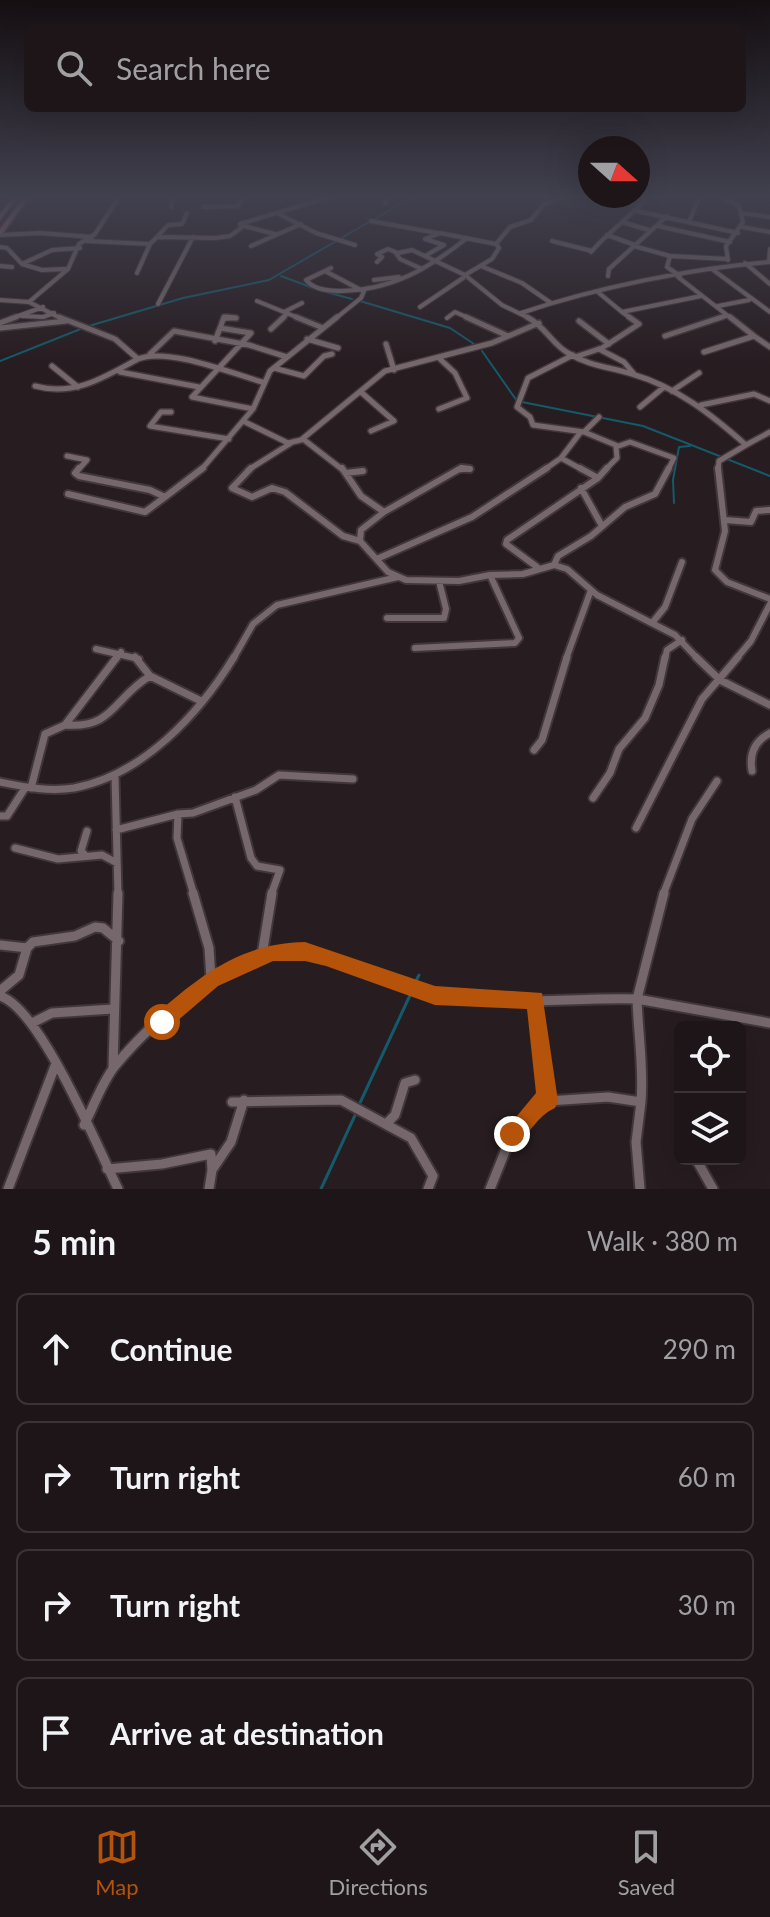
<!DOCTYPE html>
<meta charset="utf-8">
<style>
body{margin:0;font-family:Lato,sans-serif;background:#251e21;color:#f1f3f6}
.controls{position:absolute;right:24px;bottom:24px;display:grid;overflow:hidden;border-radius:12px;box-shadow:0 8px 32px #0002}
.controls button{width:72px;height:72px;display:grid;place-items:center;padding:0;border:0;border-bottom:2px solid #3b3437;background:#1d1518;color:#f1f3f6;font:40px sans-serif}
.compass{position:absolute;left:578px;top:136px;width:72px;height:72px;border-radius:50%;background:#1d1518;box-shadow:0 8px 32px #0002;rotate:111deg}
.stop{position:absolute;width:24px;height:24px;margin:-18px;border:6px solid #b45309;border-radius:50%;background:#fff}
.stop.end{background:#b45309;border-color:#fff;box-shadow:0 2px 8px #0008}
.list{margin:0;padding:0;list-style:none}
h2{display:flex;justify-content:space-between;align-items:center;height:104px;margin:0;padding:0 32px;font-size:34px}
h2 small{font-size:26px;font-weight:400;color:#a09fa2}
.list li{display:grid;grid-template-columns:52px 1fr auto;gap:24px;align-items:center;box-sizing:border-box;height:112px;margin:0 16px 16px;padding:0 16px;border:2px solid #3b3437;border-radius:12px}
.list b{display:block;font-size:30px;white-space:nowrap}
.list em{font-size:26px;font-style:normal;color:#a09fa2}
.icon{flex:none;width:44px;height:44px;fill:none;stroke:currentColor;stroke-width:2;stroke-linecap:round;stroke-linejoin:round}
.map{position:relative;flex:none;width:770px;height:1189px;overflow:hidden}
.search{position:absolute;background:#1d1518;box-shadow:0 8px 32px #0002;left:24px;right:24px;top:24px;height:88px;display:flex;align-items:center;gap:20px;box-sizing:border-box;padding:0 28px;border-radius:12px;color:#a09fa2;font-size:30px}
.sheet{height:616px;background:#1d1518}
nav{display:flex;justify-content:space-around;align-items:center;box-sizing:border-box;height:112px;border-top:2px solid #3b3437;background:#1d1518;font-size:22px;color:#a09fa2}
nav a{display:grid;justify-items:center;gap:4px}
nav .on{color:#b45309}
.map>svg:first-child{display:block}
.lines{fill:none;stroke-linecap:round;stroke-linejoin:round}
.stream-far1{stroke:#135a6b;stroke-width:2}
.stream{stroke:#135a6b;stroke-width:3}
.minor-far4-casing{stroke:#41373a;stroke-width:6}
.minor-far3-casing{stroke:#41373a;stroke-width:8}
.minor-far2-casing{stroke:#41373a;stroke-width:10}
.minor-far1-casing{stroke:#41373a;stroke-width:11}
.minor-casing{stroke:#41373a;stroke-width:13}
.trunk-casing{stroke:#41373a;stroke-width:4}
.minor-far4{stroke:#75676b;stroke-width:4}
.minor-far3{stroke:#75676b;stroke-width:5}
.minor-far2{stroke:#75676b;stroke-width:6}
.minor-far1{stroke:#75676b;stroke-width:7}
.minor{stroke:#75676b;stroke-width:9}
.trunk{fill:#a86a80;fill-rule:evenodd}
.route{fill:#b45309}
</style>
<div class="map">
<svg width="770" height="1189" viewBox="0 0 770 1189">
<rect width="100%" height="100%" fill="#271c20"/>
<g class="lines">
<path class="stream-far1" d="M375 219 412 197
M281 276 316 289
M326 292 352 299
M360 301 450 328 474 344
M89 326 183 298 269 280 369 222
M482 351 517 401 643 426 770 476
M0 361 83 328
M674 503 673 480 679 447 690 446"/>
<path class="stream" d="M414 985 419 975
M359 1105 412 991
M321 1189 357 1111"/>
<defs>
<path id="minor-far4" d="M722 197 739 206 743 222 726 246 728 260
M385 203 388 197
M171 207 174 197
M203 207 238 206 243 197
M637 211 738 233
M741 213 770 217
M279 214 316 233 355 245
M371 221 437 233
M622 222 649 230
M689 222 699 197
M240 224 329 197
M240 225 275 234
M658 226 730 242
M742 227 770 232
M0 235 40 233 92 237
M607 235 635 245
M157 237 168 225 182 224 187 213
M87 241 150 244 157 237 215 238 230 236 241 228
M552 241 592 251
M251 246 301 224
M634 246 670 256 728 259
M0 247 7 248 22 264
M591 252C609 231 630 218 647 197
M396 253 400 259 422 269
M425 256 444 245 425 239 440 233 496 244
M670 256 667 267 680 276
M377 262 382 257 377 254 388 249 398 253 412 250 465 275 502 305 531 319
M769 262 770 249
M745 263 770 284
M0 266 12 267
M481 266 522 283 551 303
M331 268 306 280C314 290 329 291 341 291 392 290 428 269 467 238
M65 269 42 270 22 264 52 250 80 248
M712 269 770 312
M325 271 361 290
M137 273 150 244
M465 275 492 259 499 248 496 244 510 227 531 220 544 204 567 197
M608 276 609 269 667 216
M678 277 732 319
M374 280 399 277
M599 293 622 312 701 296
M0 300 29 302 62 319
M257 301 301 319
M29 302 68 269 79 244 95 234 119 197
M158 304 193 237
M718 306 749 300
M420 307 463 278
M284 312 302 303
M622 312 632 319
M521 313C595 288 692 268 770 262
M22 316 43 317 54 313
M447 318 455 312 471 319
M10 319 43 307
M223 319 236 318
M281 319 288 313
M335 319 361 298 364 291
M716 319 726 316"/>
<path id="minor-far3" d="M226 317 236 318
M296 317 323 328
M466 317 508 336
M527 317C545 326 552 344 568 353 589 366 610 367 632 374 677 387 712 415 746 445L719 461 718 470
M730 317 754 336
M579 321 609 344
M0 323 16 317
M0 328 66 321
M220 328 224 317
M271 329 284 317
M665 336 722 317
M307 339 338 348
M215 341 220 328 251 333 192 397 253 409
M386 344 394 370
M599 349 624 362 634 374
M704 352 754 336 770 347
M150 354 174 331 249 345 287 357
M573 355 528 378 517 407 530 417 533 425 584 432 599 417
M575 357 602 348 639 324 629 317
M439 358 455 373 467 398 439 409
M138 359C167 347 231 373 262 382
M52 366 78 387
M274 368 304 376 324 356 332 354
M120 372 199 387
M35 386C75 397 104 377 138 359L115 339 59 317
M672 391 699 373
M362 393 394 421 371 431
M701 405 754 394 770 401
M640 407 664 387
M171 412H161L150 426 229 439
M243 421 288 443 301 440 385 371 492 343 539 323
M584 432 618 446
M303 439 343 470
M746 445 770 432
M67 456 87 460 78 470
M561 458 583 470
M201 470 253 409 270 371 337 317
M248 470 291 443
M457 470 470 469
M544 470 561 458 580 433
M605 470 617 458 616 447 630 442 674 458 668 470"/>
<path id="minor-far2" d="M79 468 75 473 79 476 150 490 165 497 203 468
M251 468 232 488 252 497 272 488 285 492 343 536 360 541 388 572 406 580 459 581 490 575 519 638 515 643 415 648
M342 468 361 496 384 512 361 530 360 541
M462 468 470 469
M718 468 725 531 715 570 727 582 770 599
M346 473 363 471
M598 478 607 468
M581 488 602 526
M68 494 145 512 165 497
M384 512 461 468
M725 520 751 522 756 511 770 510
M379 558 472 517 547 468
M554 565 558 556 591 536 625 507 655 494 669 468
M537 567 506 544 507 540 598 478 580 468
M490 575 523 574 554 565 567 569 597 595 675 635 698 659
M387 618H444L446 609 439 581
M652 623 665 607 682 562
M96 649 139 659
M116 659 121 652
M233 659 253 624 277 605 398 577
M566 659 591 590
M665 659 667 650 682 640
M736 659 751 641 770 604"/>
<path id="minor-far1" d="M135 657 150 676 199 700
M696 657 720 680 770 705
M65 725C114 729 114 697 150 676
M534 750 542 740 567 657
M752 771C749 754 755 741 770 733
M115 777 118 895
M0 782C25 787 49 792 74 788 143 775 199 714 234 657
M31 788 45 734 65 725 117 657
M235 797 251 858 257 866 280 870 271 895
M593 798 610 773 619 749 645 718 659 685 665 657
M0 816H7L25 788
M636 828 702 699 738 657
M116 830 178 814
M15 848 58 859 102 855 117 863
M84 854 81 851 87 831
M194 895 177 838 178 814 193 813 256 790 279 775 353 779
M663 895 692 819 717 781"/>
<path id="minor" d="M193 893 209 948 211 979
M0 945 27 948 33 942 75 936 95 927 103 928 119 941
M262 955 272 893
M0 991 19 975 27 948
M0 996C40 1008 98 1148 118 1189
M32 1023 52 1013 113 1009
M113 1068 118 893
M548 1101 608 1097 641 1102C644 1067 638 1034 637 999L770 1023
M232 1102 341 1100 411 1138 433 1176 428 1189
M388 1122 395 1115 405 1083 415 1080
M84 1125C94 1106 102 1082 115 1066 154 1018 242 941 308 953 352 961 392 986 436 995 498 1008 573 997 637 999L664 893
M696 1159 713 1189
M107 1169 162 1164 211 1154 212 1170
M8 1189 55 1066
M209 1189 212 1170 231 1142 244 1100
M490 1189 512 1134 539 1102 548 1101 535 1000
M640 1189 636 1142 641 1102"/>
<path id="trunk" d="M13 197H18L0 220V214Z
M24 197H29L3 233 0 234V229Z"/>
</defs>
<use href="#minor-far4" class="minor-far4-casing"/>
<use href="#minor-far3" class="minor-far3-casing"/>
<use href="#minor-far2" class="minor-far2-casing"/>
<use href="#minor-far1" class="minor-far1-casing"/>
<use href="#minor" class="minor-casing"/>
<use href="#trunk" class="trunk-casing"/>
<use href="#minor-far4" class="minor-far4"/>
<use href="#minor-far3" class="minor-far3"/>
<use href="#minor-far2" class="minor-far2"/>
<use href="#minor-far1" class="minor-far1"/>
<use href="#minor" class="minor"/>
<use href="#trunk" class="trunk"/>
</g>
<linearGradient id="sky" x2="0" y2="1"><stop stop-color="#150f12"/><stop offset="0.54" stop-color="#41404e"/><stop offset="1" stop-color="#41404e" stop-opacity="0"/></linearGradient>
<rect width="770" height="364" fill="url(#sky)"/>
<path class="route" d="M305 942 435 986 542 993 558 1101 555 1108C536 1116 530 1137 512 1144L505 1141 502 1134 536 1093 527 1009 435 1005 326 966 305 961H273L218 986 169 1028 162 1031 155 1028 152 1022 155 1015C201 975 241 943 305 942Z"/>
</svg>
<div class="controls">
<button><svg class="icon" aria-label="locate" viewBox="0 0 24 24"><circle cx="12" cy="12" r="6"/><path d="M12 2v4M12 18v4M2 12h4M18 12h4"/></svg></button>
<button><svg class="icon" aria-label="layers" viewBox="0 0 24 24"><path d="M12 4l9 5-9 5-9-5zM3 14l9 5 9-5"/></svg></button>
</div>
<svg class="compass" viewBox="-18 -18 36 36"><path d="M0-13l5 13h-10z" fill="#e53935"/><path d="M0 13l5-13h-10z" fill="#a09fa2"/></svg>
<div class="stop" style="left:162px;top:1022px"></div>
<div class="stop end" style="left:512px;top:1134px"></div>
<div class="search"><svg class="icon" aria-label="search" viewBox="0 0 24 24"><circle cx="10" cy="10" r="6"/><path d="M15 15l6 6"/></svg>Search here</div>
</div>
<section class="sheet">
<h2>5 min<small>Walk · 380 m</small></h2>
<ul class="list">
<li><svg class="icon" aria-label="ahead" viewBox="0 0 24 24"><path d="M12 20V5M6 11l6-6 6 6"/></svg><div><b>Continue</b></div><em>290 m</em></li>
<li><svg class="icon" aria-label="right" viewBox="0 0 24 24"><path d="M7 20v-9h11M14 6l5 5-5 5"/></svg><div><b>Turn right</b></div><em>60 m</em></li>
<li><svg class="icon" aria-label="right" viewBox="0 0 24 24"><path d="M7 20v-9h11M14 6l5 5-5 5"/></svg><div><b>Turn right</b></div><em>30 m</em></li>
<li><svg class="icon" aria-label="arrive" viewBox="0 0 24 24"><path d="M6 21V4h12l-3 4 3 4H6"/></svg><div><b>Arrive at destination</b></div></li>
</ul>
</section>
<nav>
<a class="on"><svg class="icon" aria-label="map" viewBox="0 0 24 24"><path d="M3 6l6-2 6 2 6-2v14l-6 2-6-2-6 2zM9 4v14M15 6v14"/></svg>Map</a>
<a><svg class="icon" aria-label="directions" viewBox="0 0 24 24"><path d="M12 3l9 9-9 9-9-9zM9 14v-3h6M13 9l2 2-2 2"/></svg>Directions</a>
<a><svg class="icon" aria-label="saved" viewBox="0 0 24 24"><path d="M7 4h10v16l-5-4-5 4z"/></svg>Saved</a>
</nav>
